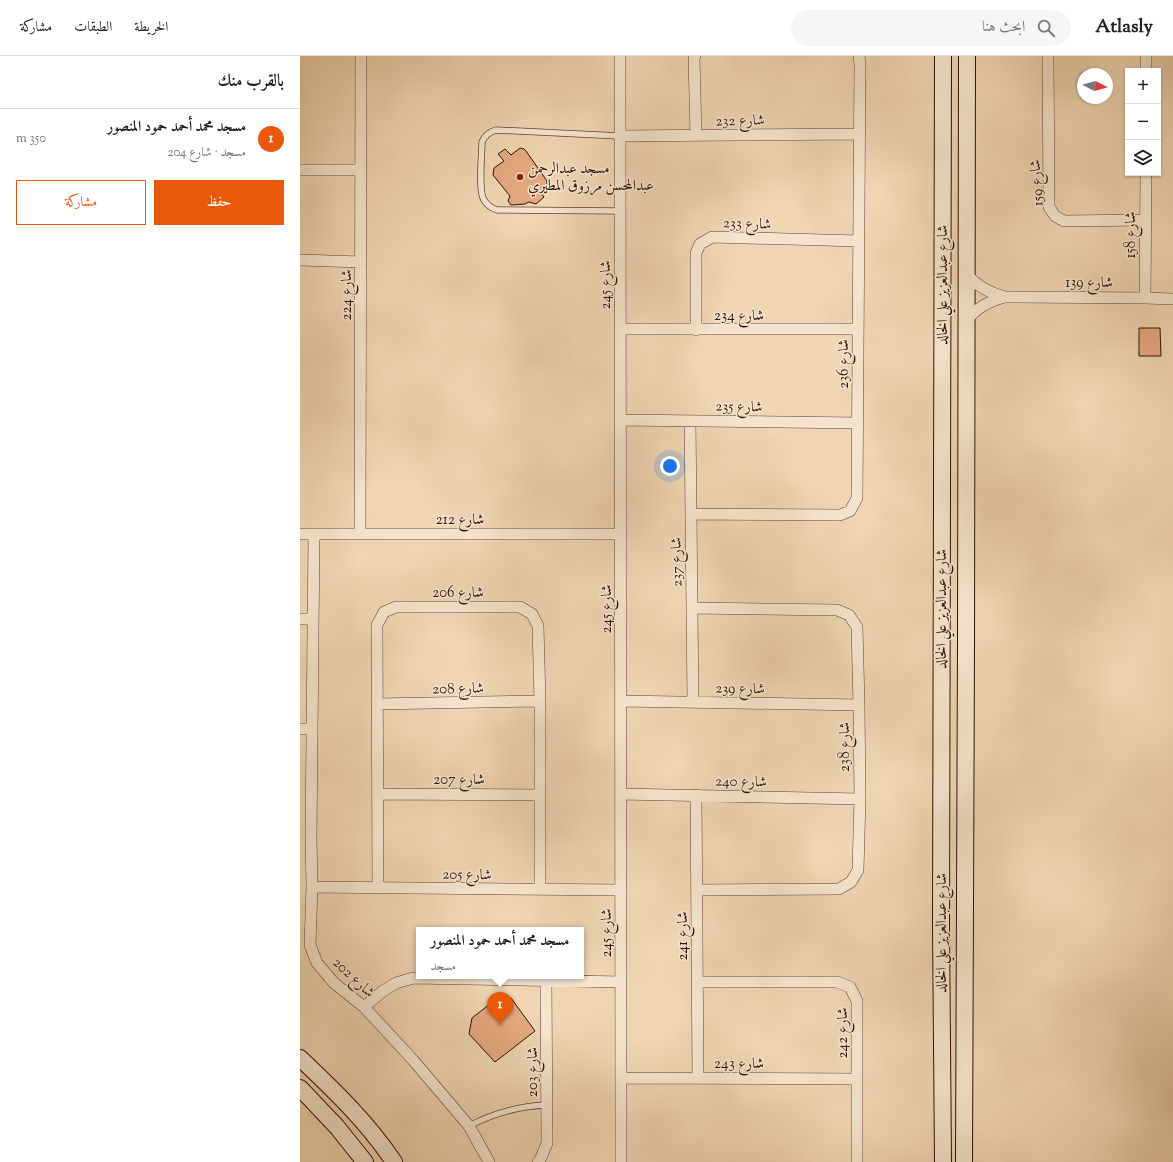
<!DOCTYPE html>
<html lang="ar">
<meta charset="utf-8">
<style>
body{margin:0;font-family:"Sorts Mill Goudy",Amiri,serif;background:#f6f6f6;color:#222;direction:rtl}
.controls{position:absolute;right:12px;top:12px;display:grid;overflow:hidden;border-radius:0px;box-shadow:0 1px 3px #0004}
.controls button{width:36px;height:36px;display:grid;place-items:center;padding:0;border:0;border-bottom:1px solid #e0e0e0;background:#fff;color:#222;font:20px sans-serif}
.compass{position:absolute;left:777px;top:12px;width:36px;height:36px;border-radius:50%;background:#fff;box-shadow:0 1px 3px #0004;rotate:95deg}
.you{position:absolute;left:370px;top:410px;width:14px;height:14px;margin:-10px;border:3px solid #fff;border-radius:50%;background:#1a73e8;box-shadow:0 0 0 6px #1a73e833}
.badge{display:grid;place-items:center;width:26px;height:26px;border-radius:50%;background:#ea580c;color:#fff;font-size:13px;font-weight:700}
.pin{position:absolute;translate:-50% -33px;filter:drop-shadow(0 1px 2px #0008)}
.pin::after{content:'';position:absolute;top:21px;width:14px;height:12px;background:inherit;clip-path:polygon(0 0,100% 0,50% 100%)}
.popup{position:absolute;left:116px;top:871px;width:168px;height:52px;box-sizing:border-box;display:grid;place-content:center;border-radius:0px;background:#fff;filter:drop-shadow(0 1px 3px #0005);font-size:13px;white-space:nowrap;color:#767676}
.popup b{font-size:15px;color:#222}
.popup::after{content:'';position:absolute;left:50%;top:100%;margin-left:-8px;border:8px solid transparent;border-top-color:#fff}
.list{margin:0;padding:0;list-style:none}
h2{display:flex;justify-content:space-between;align-items:center;height:52px;margin:0;padding:0 16px;font-size:17px}
h2 small{font-size:13px;font-weight:400;color:#767676}
.list li{display:grid;grid-template-columns:26px 1fr auto;gap:12px;align-items:center;box-sizing:border-box;height:60px;padding:0 16px;border-top:1px solid #e0e0e0}
.list b{display:block;font-size:15px;white-space:nowrap}
.list p{margin:0;font-size:13px;white-space:nowrap;color:#767676}
.list em{font-size:13px;font-style:normal;color:#767676}
.actions{display:flex;gap:8px;padding:12px 16px}
.actions a{flex:1;padding:9px 0;border:1px solid #ea580c;border-radius:0px;text-align:center;font-size:14px;color:#ea580c}
.actions .main{background:#ea580c;color:#fff}
.icon{flex:none;width:22px;height:22px;fill:none;stroke:currentColor;stroke-width:2;stroke-linecap:round;stroke-linejoin:round}
.map{position:relative;flex:none;width:873px;height:1106px;overflow:hidden;direction:ltr}
header{display:flex;align-items:center;gap:24px;box-sizing:border-box;height:56px;padding:0 20px;background:#fff;border-bottom:1px solid #e0e0e0}
header strong{font-size:19px}
nav{display:flex;gap:22px;margin-inline-start:auto;font-size:14px}
.search{width:280px;height:36px;background:#f6f6f6;display:flex;align-items:center;gap:10px;box-sizing:border-box;padding:0 14px;border-radius:22px;color:#767676;font-size:15px}
main{display:flex}
aside{flex:1;background:#fff}
.map>svg:first-child{display:block}
.building{fill:#e5a97f;stroke:#301106}
.lines{fill:none;stroke-linecap:round;stroke-linejoin:round}
.lane-casing{stroke:#604231;stroke-width:7}
.street-casing{stroke:#604231;stroke-width:12}
.secondary-casing{stroke:#301106;stroke-width:18}
.lane{stroke:#f5e4cd;stroke-width:5.5}
.street{stroke:#f5e4cd;stroke-width:11}
.secondary{stroke:#f5e4cd;stroke-width:16}
.poi-dot{fill:#8f2418;stroke:#f5e4cd;stroke-width:1.5}
.labels{text-anchor:middle;stroke-width:3;stroke-linejoin:round;paint-order:stroke}
.street-label{font-size:15px;fill:#301106;stroke:#f5e4cd}
.poi-label{font-size:15px;fill:#301106;stroke:#f5e4cd;text-anchor:start}
</style>
<header>
<strong>Atlasly</strong>
<div class="search"><svg class="icon" aria-label="search" viewBox="0 0 24 24"><circle cx="10" cy="10" r="6"/><path d="M15 15l6 6"/></svg>ابحث هنا</div>
<nav><a>الخريطة</a><a>الطبقات</a><a>مشاركة</a></nav>
</header>
<main>
<div class="map">
<svg width="873" height="1106" viewBox="0 0 873 1106">
<rect width="100%" height="100%" fill="#efd5b2"/>
<filter id="stains"><feTurbulence type="fractalNoise" baseFrequency=".005" numOctaves="4"/><feColorMatrix values="0 0 0 0 .2 0 0 0 0 .09 0 0 0 0 .02 0 0 0 .5 -.17"/></filter>
<radialGradient id="worn" r=".72"><stop offset=".6" stop-color="#630" stop-opacity="0"/><stop offset="1" stop-color="#630" stop-opacity=".3"/></radialGradient>
<path class="building" d="M220 92 224 93 226 95 247 125V130L240 136 244 141 236 148 229 146 225 148 211 149 208 145 210 140 193 119 194 112 204 105 198 98 205 93 211 99Z
M839 272H860L861 300H839Z
M211 942 235 975 195 1006 169 978 172 962 195 944Z"/>
<g class="lines">
<defs>
<path id="lane" d="M320 155 197 154C191 152 187 149 184 144 178 135 182 98 182 86 185 79 189 76 196 74L320 80
M169 1070C194 1057 218 1050 247 1049"/>
<path id="street" d="M320 0 321 1106
M395 0 394 1 396 80
M748 0 749 151 755 160 764 165 845 164
M846 15V0
M320 80 560 78
M0 114H61
M0 204 61 206
M666 218C677 230 689 237 705 241L845 242 873 243
M845 242 846 117
M666 265C678 251 687 246 705 241
M320 273H558
M396 274V197L400 188 412 181 559 185
M320 364 557 367
M390 365 393 646
M391 458 540 459 550 455 557 442 560 8 559 0
M0 478H321
M14 478 11 781 12 831 10 889 17 907 34 927 64 951 113 1004 169 1070 189 1106
M60 478 61 0
M392 552 537 554 549 559 557 571 559 649 560 743 558 814 551 826 539 833 397 834
M0 563H13
M321 645 559 649
M77 648 240 645
M0 673H12
M78 738 240 739
M321 738 560 743
M396 739 398 1021
M12 831 321 834
M78 832 77 569 84 556 96 551H220L232 558 238 570 240 645V833
M397 926H537L550 931 557 945V1106
M64 951 83 935 96 927 113 922 321 926
M321 1022 557 1023
M238 1106 240 1104 247 1087 246 924"/>
<path id="secondary" d="M0 1002C34 1034 68 1067 94 1106
M0 1032 37 1071 65 1106
M643 1106 641 870 643 0
M664 1106 666 588 667 0"/>
</defs>
<use href="#lane" class="lane-casing"/>
<use href="#street" class="street-casing"/>
<use href="#secondary" class="secondary-casing"/>
<use href="#lane" class="lane"/>
<use href="#street" class="street"/>
<use href="#secondary" class="secondary"/>
</g>
<circle class="poi-dot" cx="220" cy="121" r="4"/>
<g class="labels">
<g class="street-label">
<text transform="translate(440 64) rotate(-1)" y="5">شارع 232</text>
<text transform="translate(736 127) rotate(-94)" y="5">شارع 159</text>
<text transform="translate(447 167) rotate(2)" y="5">شارع 233</text>
<text transform="translate(830 179) rotate(-90)" y="5">شارع 158</text>
<text x="789" y="231">شارع 139</text>
<text transform="translate(305 229) rotate(-90)" y="5">شارع 245</text>
<text transform="translate(642 229) rotate(-90)" y="5">شارع عبدالعزيز علي الخالد</text>
<text transform="translate(46 239) rotate(-90)" y="5">شارع 224</text>
<text x="439" y="264">شارع 234</text>
<text transform="translate(543 308) rotate(-90)" y="5">شارع 236</text>
<text transform="translate(439 350) rotate(1)" y="5">شارع 235</text>
<text x="160" y="468">شارع 212</text>
<text transform="translate(376 506) rotate(-91)" y="5">شارع 237</text>
<text x="158" y="541">شارع 206</text>
<text transform="translate(306 553) rotate(-90)" y="5">شارع 245</text>
<text transform="translate(641 553) rotate(-90)" y="5">شارع عبدالعزيز علي الخالد</text>
<text transform="translate(158 632) rotate(-1)" y="5">شارع 208</text>
<text transform="translate(440 632) rotate(1)" y="5">شارع 239</text>
<text transform="translate(544 691) rotate(-90)" y="5">شارع 238</text>
<text x="159" y="728">شارع 207</text>
<text transform="translate(441 725) rotate(1)" y="5">شارع 240</text>
<text transform="translate(167 818) rotate(1)" y="5">شارع 205</text>
<text transform="translate(306 877) rotate(-90)" y="5">شارع 245</text>
<text transform="translate(641 877) rotate(-90)" y="5">شارع عبدالعزيز علي الخالد</text>
<text transform="translate(382 880) rotate(-90)" y="5">شارع 241</text>
<text transform="translate(54 921) rotate(43)" y="5">شارع 202</text>
<text transform="translate(542 977) rotate(-90)" y="5">شارع 242</text>
<text x="439" y="1012">شارع 243</text>
<text transform="translate(232 1016) rotate(-90)" y="5">شارع 203</text>
</g>
<g class="poi-label">
<text x="228" y="117">مسجد عبدالرحمن<tspan x="228" dy="17">عبدالمحسن مرزوق المطيري</tspan></text>
</g>
</g>
<rect width="100%" height="100%" filter="url(#stains)"/>
<rect width="100%" height="100%" fill="url(#worn)"/>
</svg>
<div class="controls">
<button>+</button>
<button>−</button>
<button><svg class="icon" aria-label="layers" viewBox="0 0 24 24"><path d="M12 4l9 5-9 5-9-5zM3 14l9 5 9-5"/></svg></button>
</div>
<svg class="compass" viewBox="-18 -18 36 36"><path d="M0-13l5 13h-10z" fill="#e53935"/><path d="M0 13l5-13h-10z" fill="#767676"/></svg>
<div class="you"></div>
<div class="pin badge" style="left:200px;top:969px">1</div>
<div class="popup"><b>مسجد محمد أحمد حمود المنصور</b>مسجد</div>
</div>
<aside>
<h2>بالقرب منك<small></small></h2>
<ul class="list">
<li><span class="badge">1</span><div><b>مسجد محمد أحمد حمود المنصور</b><p>مسجد · شارع 204</p></div><em>350 m</em></li>
</ul>
<div class="actions"><a class="main">حفظ</a><a>مشاركة</a></div>
</aside>
</main>
